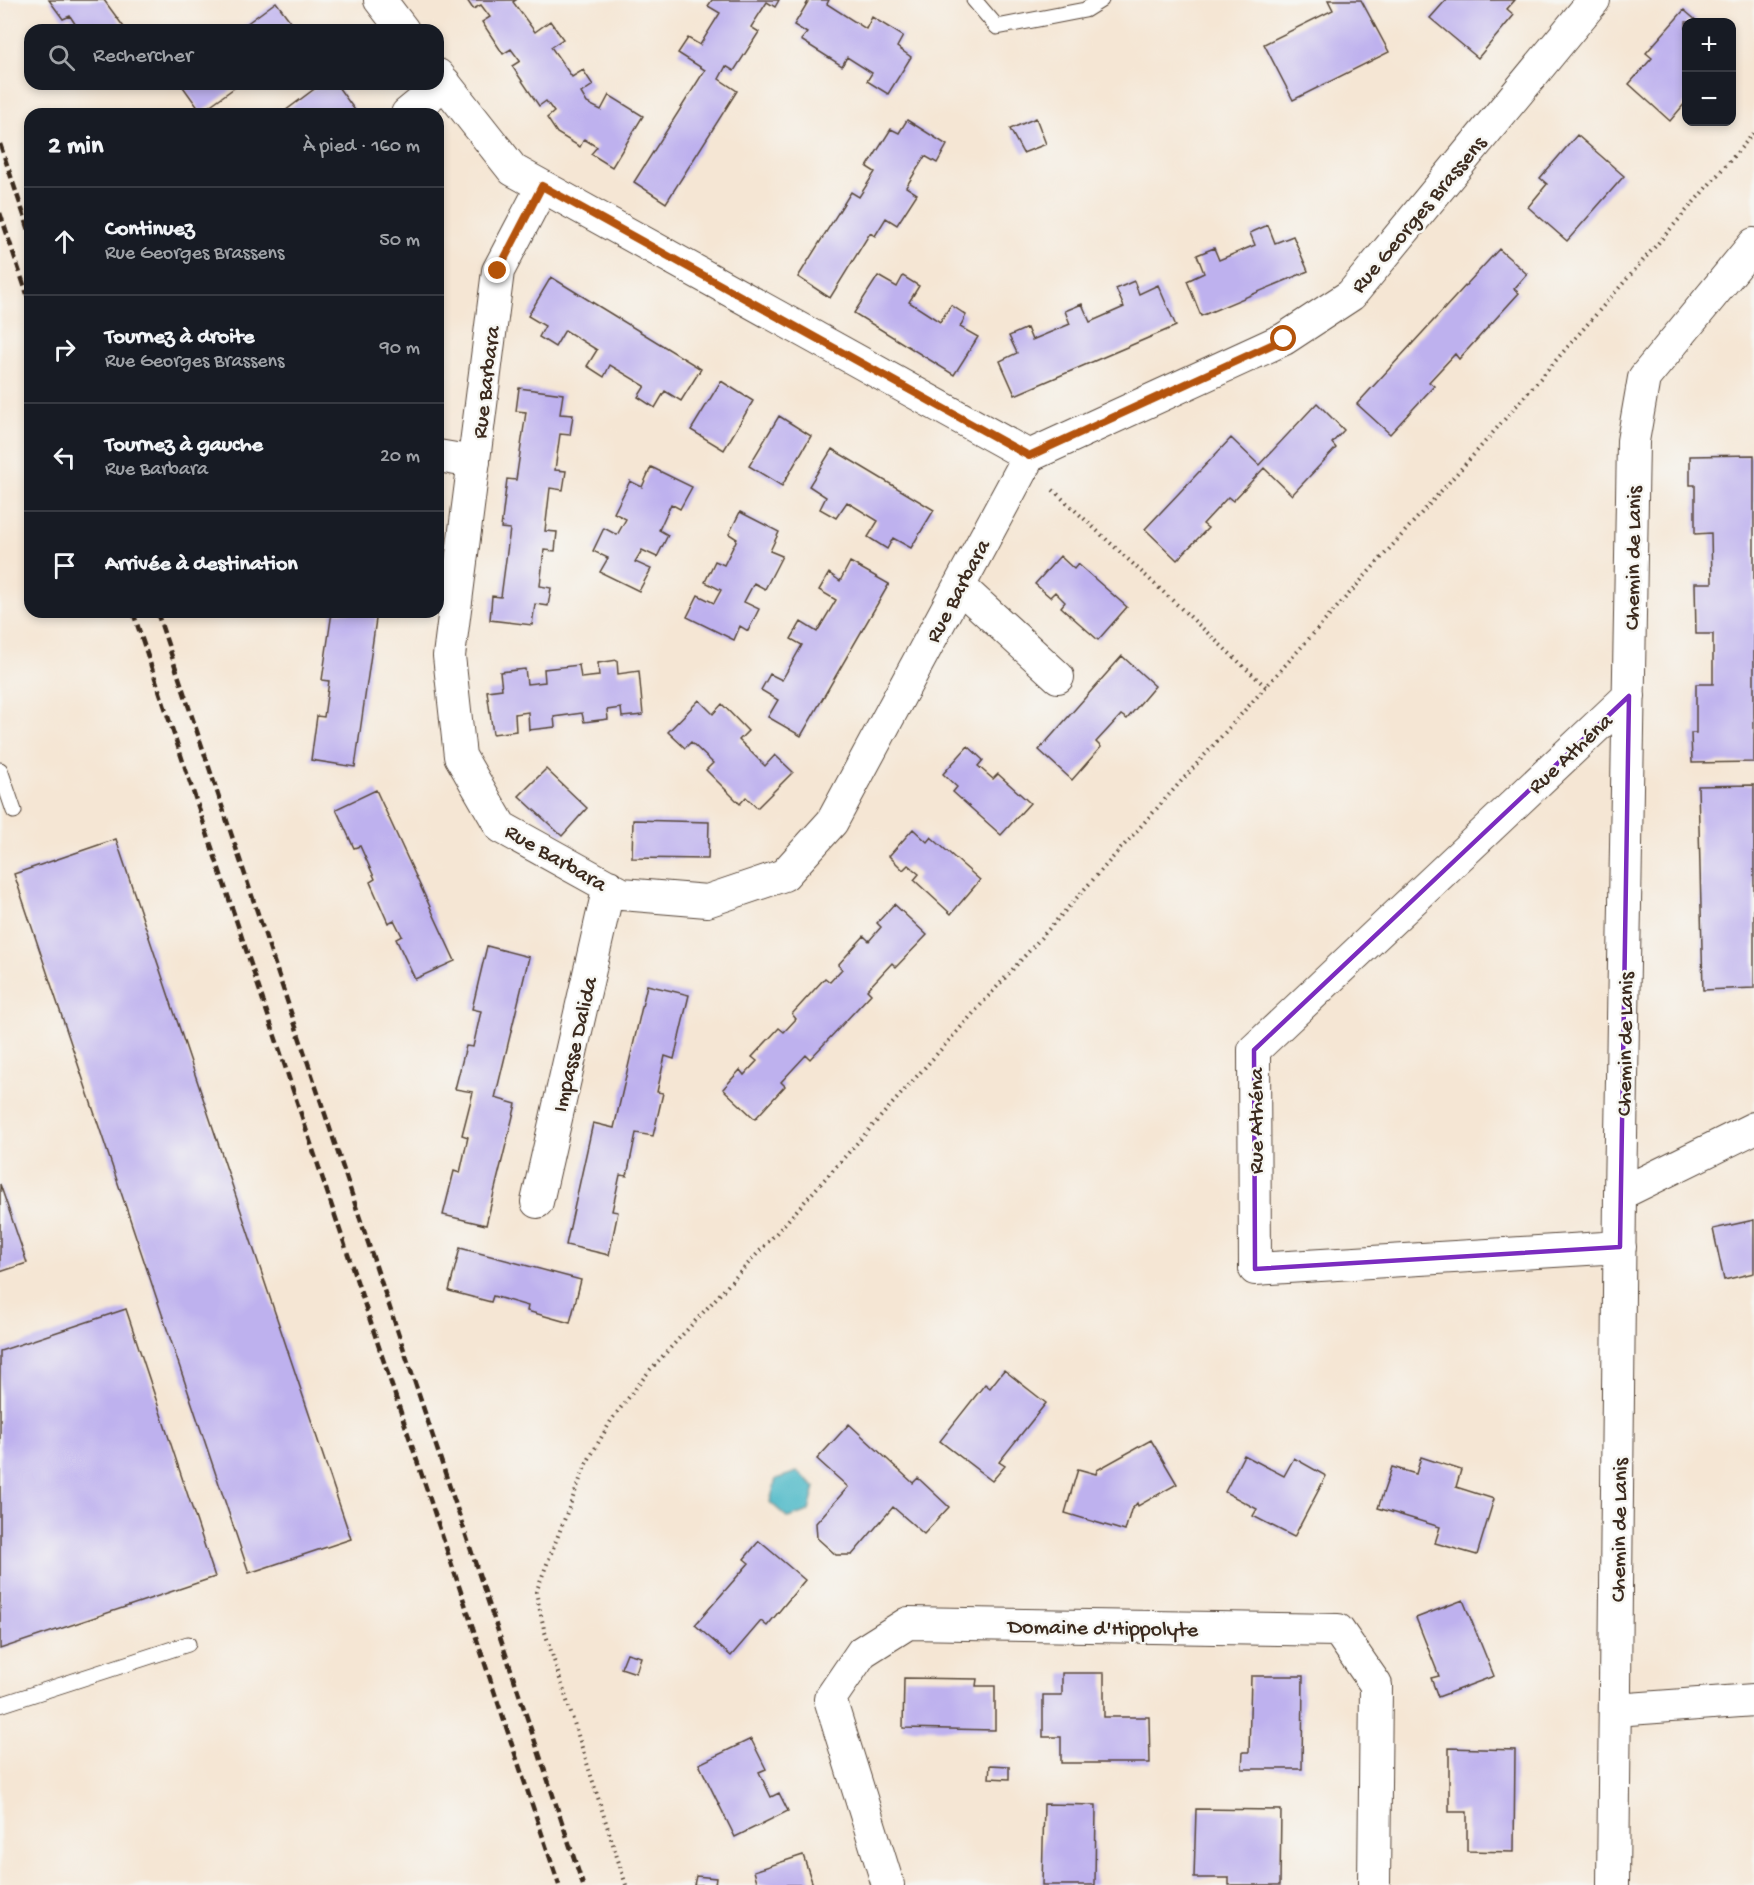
<!DOCTYPE html>
<html lang="fr">
<meta charset="utf-8">
<style>
body{margin:0;font-family:"Gochi Hand",sans-serif;background:#242831;color:#f1f3f6}
.controls{position:absolute;right:18px;top:18px;display:grid;overflow:hidden;border-radius:12px;box-shadow:0 3px 9px #0003}
.controls button{width:54px;height:54px;display:grid;place-items:center;padding:0;border:0;border-bottom:2px solid #363941;background:#171b24;color:#f1f3f6;font:30px sans-serif}
.stop{position:absolute;width:18px;height:18px;margin:-14px;border:4px solid #b45309;border-radius:50%;background:#fff}
.stop.end{background:#b45309;border-color:#fff;box-shadow:0 2px 6px #0008}
.list{margin:0;padding:0;list-style:none}
h2{display:flex;justify-content:space-between;align-items:center;height:78px;margin:0;padding:0 24px;font-size:26px}
h2 small{font-size:20px;font-weight:400;color:#9ea1a6}
.list li{display:grid;grid-template-columns:39px 1fr auto;gap:18px;align-items:center;box-sizing:border-box;height:108px;padding:0 24px;border-top:2px solid #363941}
.list b{display:block;font-size:22px;white-space:nowrap}
.list p{margin:0;font-size:20px;white-space:nowrap;color:#9ea1a6}
.list em{font-size:20px;font-style:normal;color:#9ea1a6}
.icon{flex:none;width:33px;height:33px;fill:none;stroke:currentColor;stroke-width:2;stroke-linecap:round;stroke-linejoin:round}
.map{position:relative;flex:none;width:1754px;height:1885px;overflow:hidden}
.search{position:absolute;background:#171b24;box-shadow:0 3px 9px #0003;left:24px;top:24px;width:420px;height:66px;display:flex;align-items:center;gap:15px;box-sizing:border-box;padding:0 21px;border-radius:18px;color:#9ea1a6;font-size:22px}
.panel{position:absolute;background:#171b24;box-shadow:0 3px 9px #0003;left:24px;top:108px;width:420px;height:510px;border-radius:18px}
.map>svg:first-child{display:block}
.water{fill:#4db9c8;stroke:#447273;stroke-width:1.5}
.building{fill:#beb1ee}
.lines{fill:none;stroke-linecap:round;stroke-linejoin:round}
.lane-casing{stroke:#574639;stroke-width:17}
.street-casing{stroke:#574639;stroke-width:34}
.path{stroke:#574639;stroke-width:4;stroke-dasharray:1.5 4.5;stroke-linecap:butt}
.lane{stroke:#fff;stroke-width:15}
.street{stroke:#fff;stroke-width:32}
.rail{stroke:#3b2a1e;stroke-width:4.5;stroke-dasharray:9 4.5;stroke-linecap:butt}
.route{stroke:#b45309;stroke-width:8}
.marked{fill:none;stroke:#7b2cbf;stroke-width:4.5;stroke-linejoin:round}
.labels{text-anchor:middle;stroke-width:5;stroke-linejoin:round;paint-order:stroke}
.street-label{font-size:22px;fill:#3b2a1e;stroke:#f6f6f2}
</style>
<div class="map">
<svg width="1754" height="1885" viewBox="0 0 1754 1885">
<rect width="100%" height="100%" fill="#f6f6f2"/>
<filter id="ink" filterUnits="userSpaceOnUse"><feTurbulence type="fractalNoise" baseFrequency=".0167" numOctaves="2"/><feDisplacementMap in="SourceGraphic" scale="12" xChannelSelector="R" yChannelSelector="G"/><feConvolveMatrix kernelMatrix="1 2 1 2 8 2 1 2 1" color-interpolation-filters="sRGB"/></filter>
<filter id="wash" filterUnits="userSpaceOnUse"><feTurbulence type="fractalNoise" baseFrequency=".008" numOctaves="4" result="noise"/><feDisplacementMap in="SourceGraphic" scale="24" xChannelSelector="R" yChannelSelector="G"/><feGaussianBlur stdDeviation="1.35" result="paint"/><feColorMatrix in="noise" values="0 0 0 0 0 0 0 0 0 0 0 0 0 0 0 0 0 1.4 0 .05"/><feComposite in="paint" operator="in"/></filter>
<g filter="url(#wash)">
<rect width="100%" height="100%" fill="#f5e6d4"/>
<path class="water" d="M797 1472 815 1487 809 1511 788 1518 770 1502 776 1479Z"/>
<g id="blocks">
<path class="building" d="M49 0H104L126 30H79L70 16 63 19Z
M467 0H516L513 2 535 32 550 21 563 39 551 47 572 77 583 70 593 85 581 93 587 103 601 110 609 95 643 116 612 167 591 154 597 147 584 139 580 147 557 133 547 118 554 112 546 101 539 106 512 66 520 61 511 49 503 54 482 22 490 17 481 5 473 9Z
M712 0H779L775 7 767 2 751 27 759 32 734 71 726 66 719 79 737 91 666 203 634 182 705 70 678 53 688 38 700 45 720 13 708 6Z
M809 0H829L827 4 866 29 872 17 903 36 897 47 911 57 888 94 867 81 872 73 847 57 842 66 801 40 807 33 794 25Z
M1328 0H1361L1389 52 1293 100 1264 44 1333 10Z
M1446 0H1515L1507 9 1514 15 1478 58 1430 18Z
M276 2 297 30H238Z
M1684 10 1698 22H1686V102L1670 121 1629 84 1652 58 1646 53Z
M181 84H235L237 86 201 112Z
M321 84H336L357 113 281 114Z
M1036 118 1046 144 1023 153 1010 129Z
M907 120 947 145 937 163 925 156 906 187 917 194 897 225 886 218 875 236 870 233 830 298 798 277 851 192 859 197 875 172 867 167 891 129 899 133Z
M1577 135 1624 176 1567 241 1528 207 1547 184 1540 178Z
M1268 225 1275 243 1293 236 1308 271 1201 316 1187 281 1204 273 1197 255 1214 248 1219 260 1255 245 1250 233Z
M1499 249 1527 274 1514 289 1519 293 1459 359 1455 354 1429 382 1434 386 1390 434 1357 404Z
M878 276 897 287 903 276 919 286 909 302 940 322 951 305 966 315 960 327 978 337 954 375 854 313Z
M551 277 701 369 681 401 665 391 655 408 638 397 645 386 610 365 604 377 587 366 597 350 565 330 555 347 539 337 545 326 528 316Z
M1134 281 1139 294 1158 285 1176 326 1015 395 1000 361 1017 353 1009 336 1027 328 1032 340 1070 324 1065 311 1082 304 1090 322 1124 307 1116 289Z
M721 381 753 401 724 450 691 430Z
M519 388 563 394 560 414 573 415 570 435 560 434 555 470 566 471 563 490 550 488 545 531 557 532 555 551 544 550 540 586 551 588 548 606 535 604 532 625 490 620 492 596 501 597 510 529 501 528 507 479 516 480 526 412 516 411Z
M1317 403 1344 430 1332 443 1336 448 1292 495 1264 468 1233 501 1228 497 1203 524 1208 528 1177 560 1145 529 1231 438 1259 465Z
M779 416 811 436 782 486 749 466Z
M832 449 934 510 911 548 893 538 887 549 868 537 878 521 847 502 836 518 820 509 826 497 809 486Z
M1754 455V762L1692 763 1691 733H1696V684H1713V634H1696L1695 583H1712L1711 533 1695 534V485H1690V456Z
M651 467 692 487 680 509 671 504 659 530 668 535 657 557 642 550 635 562 651 569 639 591 600 572 608 558 593 551 604 528 617 535 626 519 614 513 630 481 642 487Z
M740 512 779 532 770 551 782 556 765 589 754 583 744 602 759 609 748 631 740 626 734 640 687 617 698 595 714 603 721 590 705 582 715 561 724 565 737 539 729 534Z
M1060 556 1074 569 1078 564 1127 607 1098 640 1061 607 1065 602 1055 592 1050 597 1035 584Z
M850 562 889 584 801 736 768 717 778 700 761 690 770 674 782 680 802 645 791 639 801 622 817 632 836 600 819 590 829 573 840 581Z
M332 612H377L355 767 311 760 317 716 324 717 329 681 322 680Z
M1122 656 1155 686 1127 719 1121 715 1096 742 1101 747 1072 780 1039 750Z
M617 660 618 674 639 671 643 715 622 717 621 708 607 710 608 719 584 722 582 713 554 717 555 727 529 730 528 712 515 714 516 731 493 734 487 691 502 689 500 672 525 669 527 684 545 682 544 669 579 665 581 678 599 676 598 663Z
M699 700 713 714 722 704 748 731 739 740 765 766 775 755 793 772 757 808 746 797 740 804 706 770 713 763 691 742 685 748 668 732Z
M968 746 983 760 978 766 993 779 998 774 1030 803 1001 835 953 792 957 787 943 774Z
M546 769 587 808 562 836 519 796Z
M1754 785V988L1703 990 1698 786Z
M376 790 455 961 415 979 396 939 402 936 394 920 388 923 370 882 375 879 360 846 354 848 336 809Z
M633 820 709 822 708 859 632 858Z
M913 829 927 842 931 837 980 880 951 914 914 880 919 874 908 865 903 870 889 856Z
M116 839 351 1539 249 1573 14 874Z
M894 904 927 935 896 967 892 963 867 990 871 994 810 1059 806 1055 781 1082 785 1086 755 1119 723 1089 740 1070 744 1075 757 1061 752 1057 779 1028 784 1032 796 1019 792 1014 825 978 830 982 842 969 838 965 864 936 869 941 881 927 877 923Z
M487 946 529 957 495 1098 516 1104 486 1225 443 1215 454 1171 460 1173 468 1137 462 1135 473 1092 455 1089 466 1046 473 1047 481 1011 472 1009Z
M647 985 689 995 674 1059 665 1056 657 1092 663 1093 653 1136 636 1133 627 1176 620 1175 612 1211 618 1212 609 1255 566 1245 593 1123 614 1128Z
M0 1184 27 1263 0 1272Z
M1754 1220V1273L1724 1280 1713 1229Z
M460 1248 581 1280 570 1323 527 1311 528 1306 493 1296 491 1302 449 1291Z
M126 1309 215 1577 0 1649V1351Z
M1004 1370 1046 1403 999 1462 1005 1466 992 1481 940 1441 985 1384 990 1388Z
M849 1424 913 1483 918 1478 949 1507 924 1534 893 1507 852 1555H836L817 1538 816 1523 848 1487 817 1459Z
M1151 1440 1177 1484 1138 1506 1137 1503 1131 1510 1125 1531 1065 1513 1078 1469 1096 1474 1097 1470Z
M1244 1455 1284 1476 1294 1458 1326 1476 1294 1537 1253 1516 1257 1509 1225 1492Z
M1421 1457 1461 1470 1456 1487 1494 1499 1477 1555 1435 1543 1440 1527 1378 1508 1392 1467 1416 1474Z
M759 1541 805 1580 767 1626 761 1621 731 1656 695 1625 749 1563 744 1559Z
M1463 1600 1494 1676 1438 1697 1431 1678 1439 1676 1416 1618Z
M627 1653 641 1657 636 1673 621 1668Z
M1062 1673H1104V1717H1149L1150 1763H1061V1737H1043V1695H1062Z
M1251 1676H1303L1302 1769H1242L1243 1752H1249Z
M904 1678 977 1679 976 1686H995V1730L903 1728Z
M751 1739 766 1769 759 1772 771 1797 779 1793 788 1811 735 1837 699 1764Z
M1449 1748 1515 1750 1514 1852 1467 1851V1812H1449Z
M990 1765 1009 1766V1779L989 1778Z
M1044 1804 1096 1805 1095 1885H1042Z
M1196 1809 1281 1810 1280 1885H1229V1878H1194Z
M803 1855 813 1885H758L754 1871Z
M696 1876 716 1878 715 1885H694Z"/>
</g>
</g>
<g filter="url(#ink)">
<use href="#blocks" fill-opacity="0" stroke="#574639" stroke-width="1.5"/>
<g class="lines">
<defs>
<path id="lane" d="M974 0 997 27 1085 10 1101 0
M0 770 14 811
M0 1705 188 1644"/>
<path id="street" d="M380 0 403 30
M438 75 513 170 1029 456 1284 339 1351 295 1594 0
M407 114 445 83
M542 187 498 271 449 656 460 756 501 827 622 894 707 901 784 875 832 822 1029 456
M438 456 474 462
M959 586 1058 677
M1620 1194 1754 1128
M537 1202 609 886
M1620 1247 1255 1269 1254 1050 1629 696
M1615 1710 1754 1700
M888 1885 830 1699 862 1652 908 1623 1338 1630 1376 1685 1374 1885
M1613 1885 1620 1194 1633 441 1644 378 1754 244"/>
</defs>
<use href="#lane" class="lane-casing"/>
<use href="#street" class="street-casing"/>
<path class="path" d="M1053 490 1266 687
M626 1885 544 1629 536 1592 586 1464 612 1419 650 1370 781 1228 1477 451 1754 133"/>
<use href="#lane" class="lane"/>
<use href="#street" class="street"/>
<path class="rail" d="M0 144 30 233
M0 213 30 303
M133 612 559 1885
M157 612 583 1885"/>
</g>
</g>
<g class="lines" filter="url(#ink)">
<path class="route" d="M498 271 542 186 1029 456 1284 339"/>
</g>
<path class="marked" d="M1629 696 1620 1247 1255 1269 1254 1050Z"/>
<g class="labels">
<g class="street-label">
<text transform="translate(1417 213) rotate(-50)" y="8">Rue Georges Brassens</text>
<text transform="translate(484 382) rotate(-83)" y="8">Rue Barbara</text>
<text transform="translate(1631 558) rotate(-89)" y="8">Chemin de Lanis</text>
<text transform="translate(956 590) rotate(-62)" y="8">Rue Barbara</text>
<text transform="translate(1569 752) rotate(-43)" y="8">Rue Athéna</text>
<text transform="translate(557 856) rotate(30)" y="8">Rue Barbara</text>
<text transform="translate(573 1044) rotate(-77)" y="8">Impasse Dalida</text>
<text transform="translate(1623 1044) rotate(-89)" y="8">Chemin de Lanis</text>
<text transform="translate(1254 1121) rotate(-90)" y="8">Rue Athéna</text>
<text transform="translate(1617 1530) rotate(-89)" y="8">Chemin de Lanis</text>
<text transform="translate(1103 1626) rotate(1)" y="8">Domaine d'Hippolyte</text>
</g>
</g>
</svg>
<div class="controls">
<button>+</button>
<button>−</button>
</div>
<div class="stop" style="left:1284px;top:339px"></div>
<div class="stop end" style="left:498px;top:271px"></div>
<div class="search"><svg class="icon" aria-label="search" viewBox="0 0 24 24"><circle cx="10" cy="10" r="6"/><path d="M15 15l6 6"/></svg>Rechercher</div>
<section class="panel">
<h2>2 min<small>À pied · 160 m</small></h2>
<ul class="list">
<li><svg class="icon" aria-label="ahead" viewBox="0 0 24 24"><path d="M12 20V5M6 11l6-6 6 6"/></svg><div><b>Continuez</b><p>Rue Georges Brassens</p></div><em>50 m</em></li>
<li><svg class="icon" aria-label="right" viewBox="0 0 24 24"><path d="M7 20v-9h11M14 6l5 5-5 5"/></svg><div><b>Tournez à droite</b><p>Rue Georges Brassens</p></div><em>90 m</em></li>
<li><svg class="icon" aria-label="left" viewBox="0 0 24 24"><path d="M17 20v-9H6M10 6l-5 5 5 5"/></svg><div><b>Tournez à gauche</b><p>Rue Barbara</p></div><em>20 m</em></li>
<li><svg class="icon" aria-label="arrive" viewBox="0 0 24 24"><path d="M6 21V4h12l-3 4 3 4H6"/></svg><div><b>Arrivée à destination</b></div></li>
</ul>
</section>
</div>
